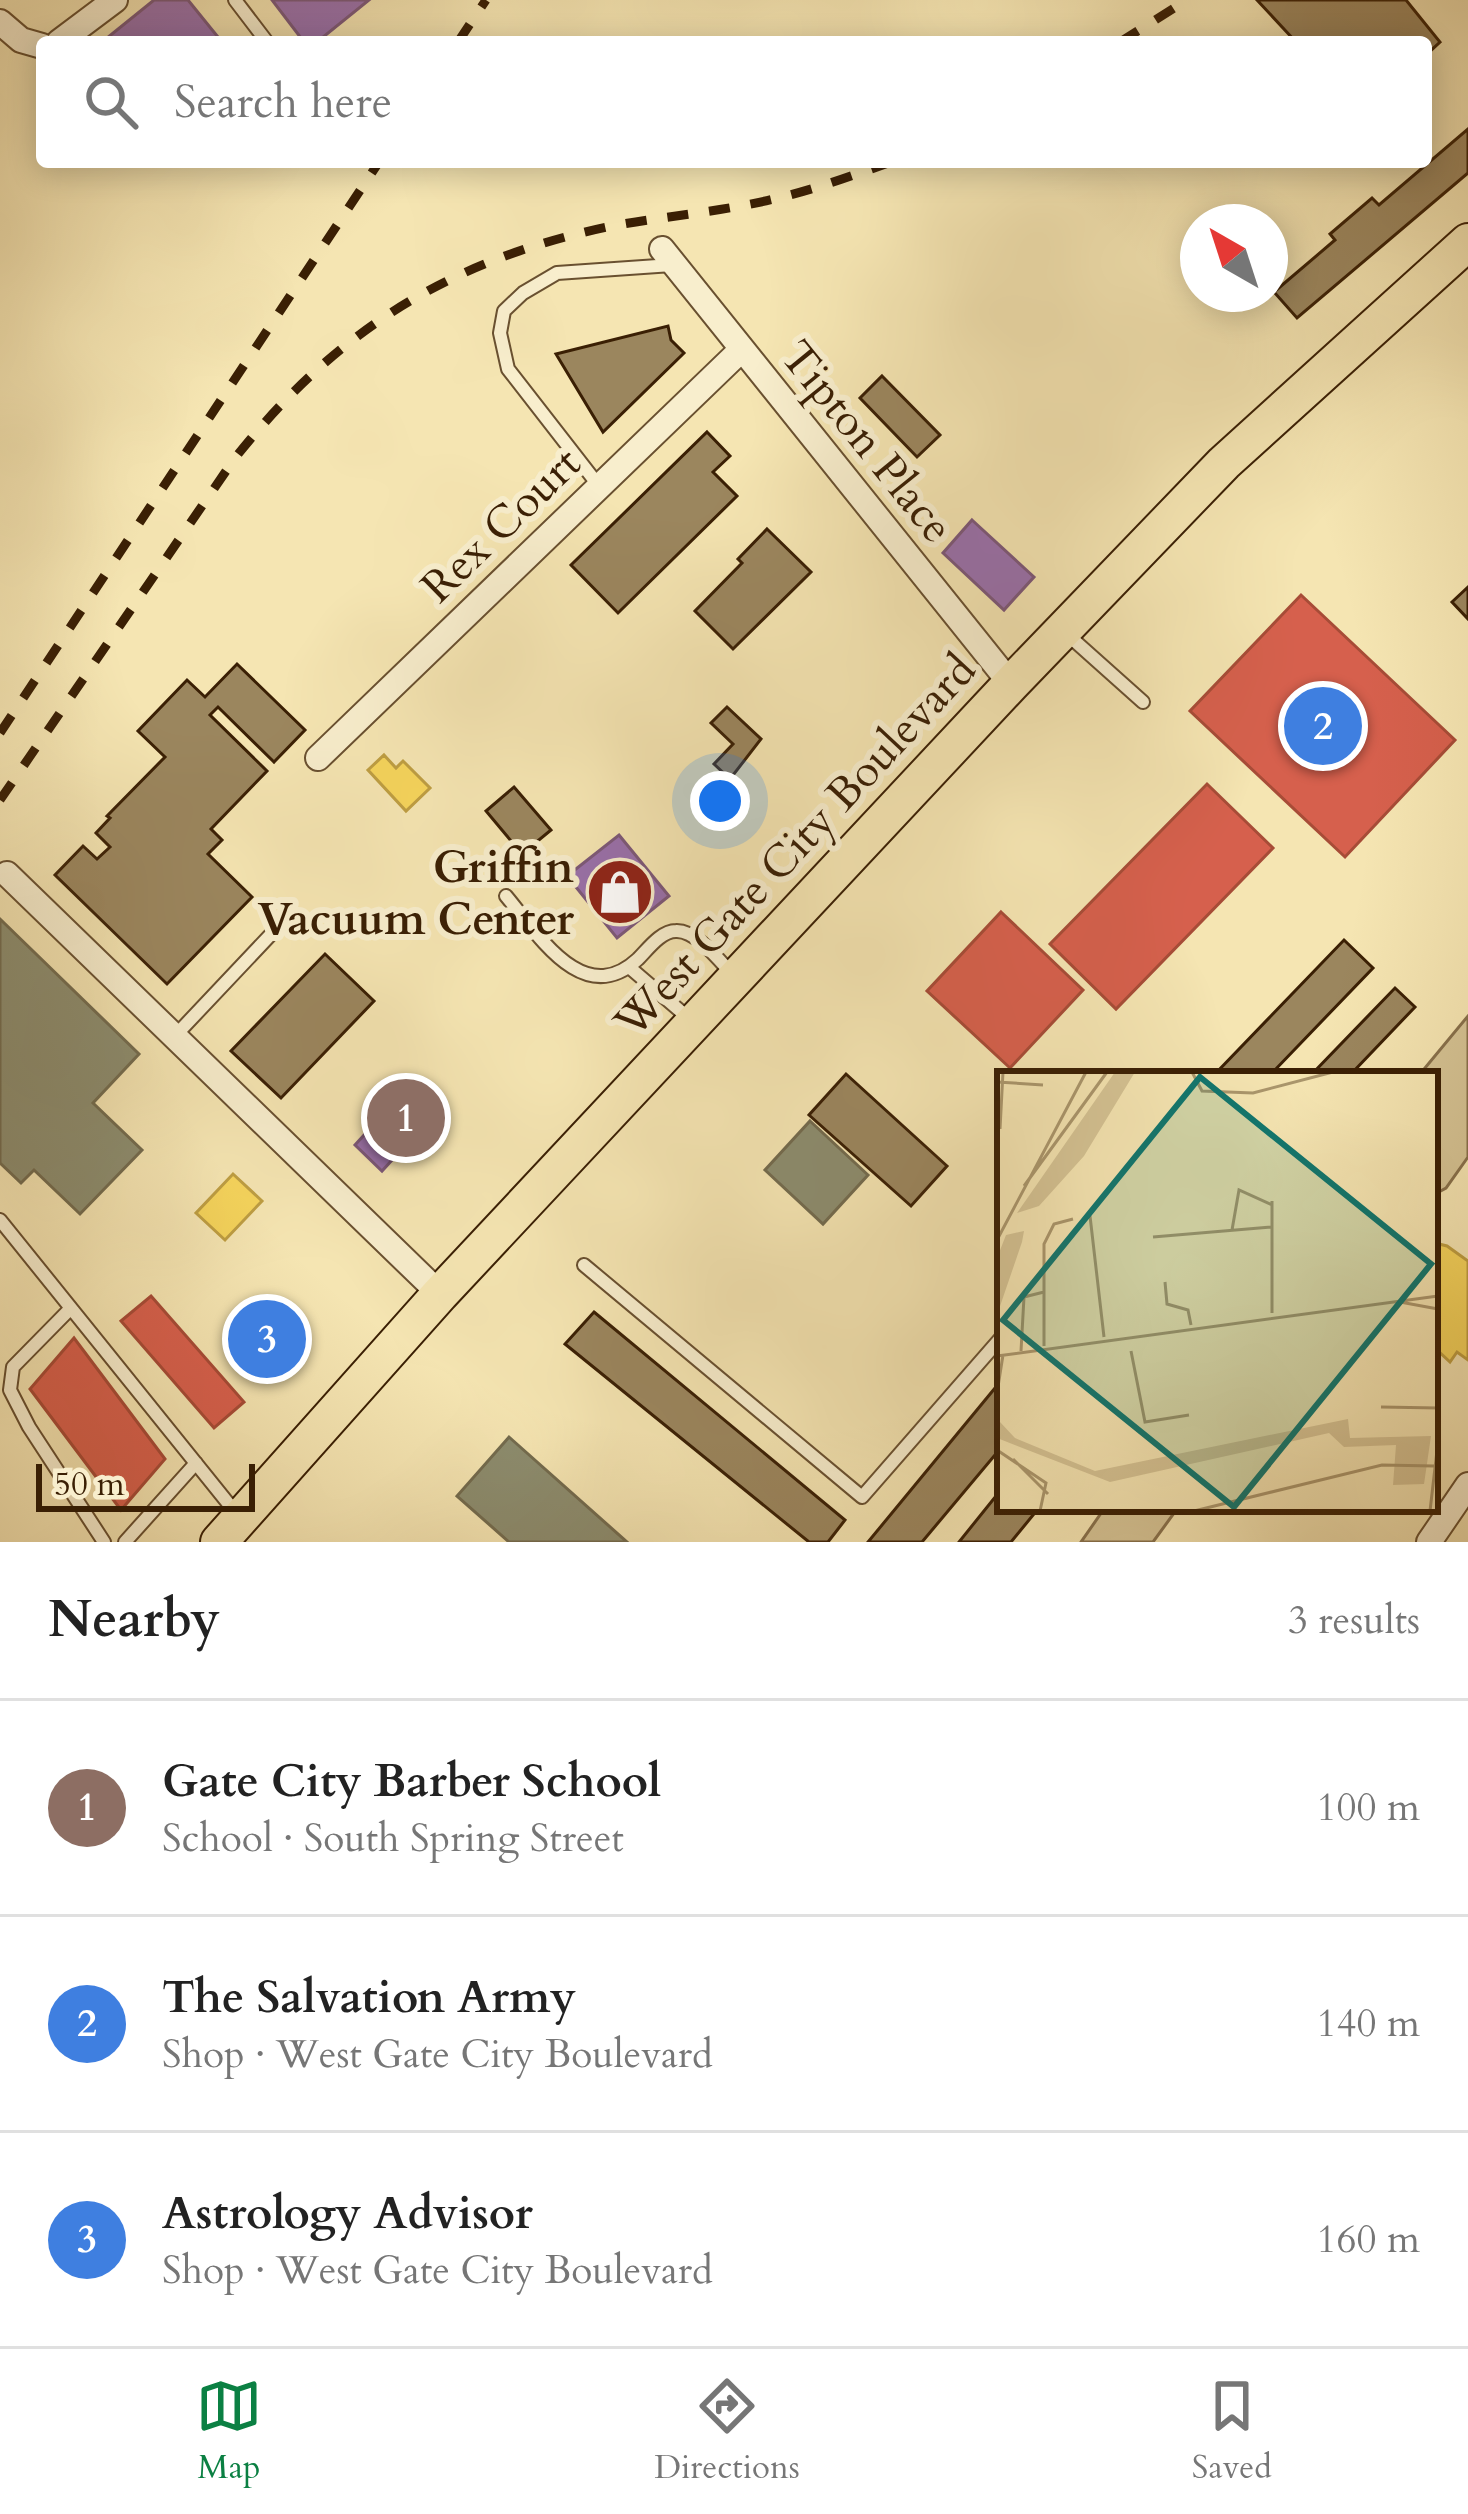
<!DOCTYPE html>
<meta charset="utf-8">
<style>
body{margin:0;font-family:Cardo,serif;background:#f2f2f2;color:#222}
.compass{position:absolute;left:1180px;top:204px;width:108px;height:108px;border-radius:50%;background:#fff;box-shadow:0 6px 30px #0003;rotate:321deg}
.scale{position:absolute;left:36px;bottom:30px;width:219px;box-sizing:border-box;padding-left:12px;border:6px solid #3a1f04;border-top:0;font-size:33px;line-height:42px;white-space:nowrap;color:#3a1f04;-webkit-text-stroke:9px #f8eecd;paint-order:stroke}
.you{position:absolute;left:720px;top:801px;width:42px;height:42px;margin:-30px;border:9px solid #fff;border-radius:50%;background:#1a73e8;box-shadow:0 0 0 18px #1a73e833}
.badge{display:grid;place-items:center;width:78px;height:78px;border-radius:50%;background:#0b8043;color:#fff;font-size:39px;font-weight:700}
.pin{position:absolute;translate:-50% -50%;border:6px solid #fff;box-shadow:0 3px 12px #0006}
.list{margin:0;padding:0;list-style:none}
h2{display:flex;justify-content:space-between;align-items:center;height:156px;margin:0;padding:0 48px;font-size:51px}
h2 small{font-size:39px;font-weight:400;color:#767676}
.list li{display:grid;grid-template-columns:78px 1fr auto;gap:36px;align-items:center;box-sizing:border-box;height:216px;padding:0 48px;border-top:3px solid #e0e0e0}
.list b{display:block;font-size:45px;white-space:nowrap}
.list p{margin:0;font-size:39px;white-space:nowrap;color:#767676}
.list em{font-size:39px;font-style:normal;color:#767676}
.icon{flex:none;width:66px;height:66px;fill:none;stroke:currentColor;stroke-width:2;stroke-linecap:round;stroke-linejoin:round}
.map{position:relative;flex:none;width:1468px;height:1542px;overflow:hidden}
.search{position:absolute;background:#fff;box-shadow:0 6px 30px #0003;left:36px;right:36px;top:36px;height:132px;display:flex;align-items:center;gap:30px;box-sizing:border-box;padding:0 42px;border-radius:12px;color:#767676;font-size:45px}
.sheet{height:804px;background:#fff}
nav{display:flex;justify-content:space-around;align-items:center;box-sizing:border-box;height:168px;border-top:3px solid #e0e0e0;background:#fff;font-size:33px;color:#767676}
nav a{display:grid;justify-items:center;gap:6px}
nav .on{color:#0b8043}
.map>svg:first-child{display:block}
.green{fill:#d5c394;stroke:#88714c;stroke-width:3}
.homes{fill:#f6d55c;stroke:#be9e42;stroke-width:3}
.shops{fill:#d6604d;stroke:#a74c37;stroke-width:3}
.offices{fill:#9970ab;stroke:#7c5879;stroke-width:3}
.industry{fill:#8c8c6e;stroke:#736b4e;stroke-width:3}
.building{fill:#9b865e;stroke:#3a1f04;stroke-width:3}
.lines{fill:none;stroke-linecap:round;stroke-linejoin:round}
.lane-casing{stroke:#695030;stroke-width:16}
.street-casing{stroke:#695030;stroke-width:28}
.primary-casing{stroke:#3a1f04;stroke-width:40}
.lane{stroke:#f8eecd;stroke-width:12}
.street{stroke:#f8eecd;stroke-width:24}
.primary{stroke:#f5e5b2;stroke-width:36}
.rail{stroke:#3a1f04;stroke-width:9;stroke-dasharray:21 21;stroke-linecap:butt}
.labels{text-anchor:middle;stroke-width:12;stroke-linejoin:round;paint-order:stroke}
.street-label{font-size:45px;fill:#3a1f04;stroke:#f8eecd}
.poi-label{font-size:45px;font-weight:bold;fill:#3a1f04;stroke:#f8eecd;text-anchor:end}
.inset-road{fill:none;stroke:#aa966c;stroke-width:3}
.view{fill:#0f766e;fill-opacity:0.15;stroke:#0f766e;stroke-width:6}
.inset-edge{fill:none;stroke:#3a1f04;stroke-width:6}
</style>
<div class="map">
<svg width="1468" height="1542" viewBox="0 0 1468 1542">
<rect width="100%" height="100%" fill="#f5e5b2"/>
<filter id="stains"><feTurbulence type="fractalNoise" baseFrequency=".00167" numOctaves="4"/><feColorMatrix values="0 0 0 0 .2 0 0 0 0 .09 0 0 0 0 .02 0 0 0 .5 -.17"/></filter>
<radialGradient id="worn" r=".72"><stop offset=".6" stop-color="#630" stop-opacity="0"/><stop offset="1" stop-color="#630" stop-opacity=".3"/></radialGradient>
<path class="green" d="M1468 1016V1157L1446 1188 1435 1194V1074H1420Z
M1104 1509H1177L1153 1542H1081Z"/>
<path class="homes" d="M384 755 396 768 403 761 430 788 406 811 368 770Z
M233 1174 262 1201 225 1240 196 1213Z
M1435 1243 1447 1246 1468 1261V1360L1457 1352 1450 1362 1435 1348Z
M255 1298 298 1338 270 1368 227 1328Z"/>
<path class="shops" d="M1301 595 1455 740 1345 857 1190 711Z
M1207 784 1273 848 1116 1009 1050 944Z
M1001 912 1083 990 1010 1068 927 991Z
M151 1296 244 1402 214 1428 121 1321Z
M74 1338 165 1459 121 1510 30 1389Z"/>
<path class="offices" d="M154 0H188L222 42H102Z
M272 0H369L317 42H304Z
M972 520 1034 577 1004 610 943 553Z
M619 835 669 896 617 938 567 876Z
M415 1079 443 1104 382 1171 355 1145Z"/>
<path class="industry" d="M0 919 139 1054 93 1103 142 1150 80 1214 34 1170 21 1183 0 1163Z
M810 1121 868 1175 823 1224 765 1170Z
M509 1437 518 1445 627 1542H509L457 1496Z"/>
<path class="building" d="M1257 0H1406L1440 42 1426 55V42H1296Z
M1468 129V173L1297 318 1274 292 1335 240 1330 234 1372 198 1379 205Z
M668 326 671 340 684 353 603 432 556 354Z
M882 376 940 435 917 457 860 398Z
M707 432 730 456 713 472 737 496 618 613 571 565Z
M767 529 811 572 733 649 695 611 742 563 738 559Z
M1468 587V619L1452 602Z
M237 664 305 730 274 762 218 707 210 715 267 771 211 829 222 840 208 854 252 897 167 984 55 875 83 846 97 859 110 847 96 833 110 818 107 816 165 757 138 731 187 680 205 697Z
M727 707 761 739 730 779 714 764 733 744 711 723Z
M514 787 551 830 522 854 486 811Z
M1344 940 1373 968 1271 1074H1215Z
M325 954 374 1001 281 1098 231 1051Z
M1395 988 1415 1007 1351 1074H1312Z
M846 1074 947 1166 911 1206 809 1115Z
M594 1312 845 1520 828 1542H809L565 1344Z
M1000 1382V1449L922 1542H868Z
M1000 1491V1509H1038L1011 1542H959Z"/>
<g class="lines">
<defs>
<path id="lane" d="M235 0 267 42
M599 486 508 369 500 333 504 311 523 293 557 273 672 265
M1068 635 1143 702
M506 896C538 934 583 1010 638 959 648 949 661 931 676 931 697 930 721 963 735 977
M629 967 692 1021
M175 1036 276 929
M0 1220 236 1513
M584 1265 862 1497 1000 1339
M71 1308 13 1367 10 1390 29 1427 104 1542
M125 1542 196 1463"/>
<path id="street" d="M0 22 21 40 42 46
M59 42 115 0
M662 249 1011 684
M318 758 740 351
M7 874 440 1294
M1429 1542 1468 1485"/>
<path id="primary" d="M219 1542 440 1294 1011 684 1224 463 1468 242"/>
</defs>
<use href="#lane" class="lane-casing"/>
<use href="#street" class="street-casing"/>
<use href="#primary" class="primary-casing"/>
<use href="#lane" class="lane"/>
<use href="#street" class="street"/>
<use href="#primary" class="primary"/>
<path class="rail" d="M458 42 486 0
M1120 42 1187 0
M0 733 379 162
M0 800 235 458C335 332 447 261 607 227 663 216 722 212 778 198 816 189 854 175 891 162"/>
</g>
<defs>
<symbol id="shop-disc" viewBox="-11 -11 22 22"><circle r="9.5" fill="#8f2418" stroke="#f8eecd"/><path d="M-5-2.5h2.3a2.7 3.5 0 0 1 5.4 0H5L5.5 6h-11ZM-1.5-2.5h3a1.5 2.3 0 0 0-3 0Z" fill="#fff"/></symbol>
</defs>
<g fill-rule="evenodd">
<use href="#shop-disc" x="582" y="854" width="76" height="76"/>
</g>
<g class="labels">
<g class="street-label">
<text transform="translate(868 441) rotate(51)" y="16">Tipton Place</text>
<text transform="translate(500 524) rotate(-44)" y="16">Rex Court</text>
<text transform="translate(794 845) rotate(-47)" y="16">West Gate City Boulevard</text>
</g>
<g class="poi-label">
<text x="574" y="882">Griffin<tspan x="574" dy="52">Vacuum Center</tspan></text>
</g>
</g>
<g transform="translate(997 1071)">
<rect width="441" height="441" fill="#f5e5b2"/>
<path d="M118 1H138L87 85 42 135 20 142ZM27 160 25 171 0 244V187L9 164ZM351 348 353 367 434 365 427 413 396 414 399 374 347 376 332 362 113 411 0 367 3 351 18 367 98 400Z" fill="#d5c394"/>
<path class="inset-road" d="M195 1 205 20 256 22 336 1M0 11 46 14M3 58 6 1M27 115 110 1M93 145 107 266M235 159 242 119 275 134M156 166 274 156M0 169 89 1M168 211 170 233 191 239 194 254M403 231 441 238M275 242V130M47 275V173L57 153 76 148M24 280 27 226 47 221M134 280 148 351 192 344M0 285 441 225M0 322 6 284M384 336 441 337M0 379 49 412 43 440M16 388 51 423M197 440 385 394 437 395M433 440 441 371"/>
<path class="view" d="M203 6 434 193 237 436 6 249Z"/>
<rect width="441" height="441" class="inset-edge"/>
</g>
<rect width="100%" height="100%" filter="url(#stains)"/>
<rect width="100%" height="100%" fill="url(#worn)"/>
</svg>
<svg class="compass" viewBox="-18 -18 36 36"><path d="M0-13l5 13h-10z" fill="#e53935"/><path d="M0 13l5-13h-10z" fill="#767676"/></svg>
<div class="scale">50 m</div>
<div class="you"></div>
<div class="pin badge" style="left:406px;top:1118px;background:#8d6e63">1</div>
<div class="pin badge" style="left:1323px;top:726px;background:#3f7fe0">2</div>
<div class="pin badge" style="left:267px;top:1339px;background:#3f7fe0">3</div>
<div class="search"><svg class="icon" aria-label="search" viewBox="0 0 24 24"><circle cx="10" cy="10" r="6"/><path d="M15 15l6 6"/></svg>Search here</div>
</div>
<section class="sheet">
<h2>Nearby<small>3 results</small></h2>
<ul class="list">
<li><span class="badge" style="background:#8d6e63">1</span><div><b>Gate City Barber School</b><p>School · South Spring Street</p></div><em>100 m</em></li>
<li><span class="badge" style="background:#3f7fe0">2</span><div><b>The Salvation Army</b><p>Shop · West Gate City Boulevard</p></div><em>140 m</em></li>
<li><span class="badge" style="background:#3f7fe0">3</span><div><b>Astrology Advisor</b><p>Shop · West Gate City Boulevard</p></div><em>160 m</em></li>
</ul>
</section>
<nav>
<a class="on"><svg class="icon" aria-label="map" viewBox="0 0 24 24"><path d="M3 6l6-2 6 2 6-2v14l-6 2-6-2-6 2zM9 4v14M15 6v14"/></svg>Map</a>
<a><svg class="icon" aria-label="directions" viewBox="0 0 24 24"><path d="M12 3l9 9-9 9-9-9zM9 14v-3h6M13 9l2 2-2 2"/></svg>Directions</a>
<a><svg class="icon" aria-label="saved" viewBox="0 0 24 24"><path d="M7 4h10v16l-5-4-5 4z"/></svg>Saved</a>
</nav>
